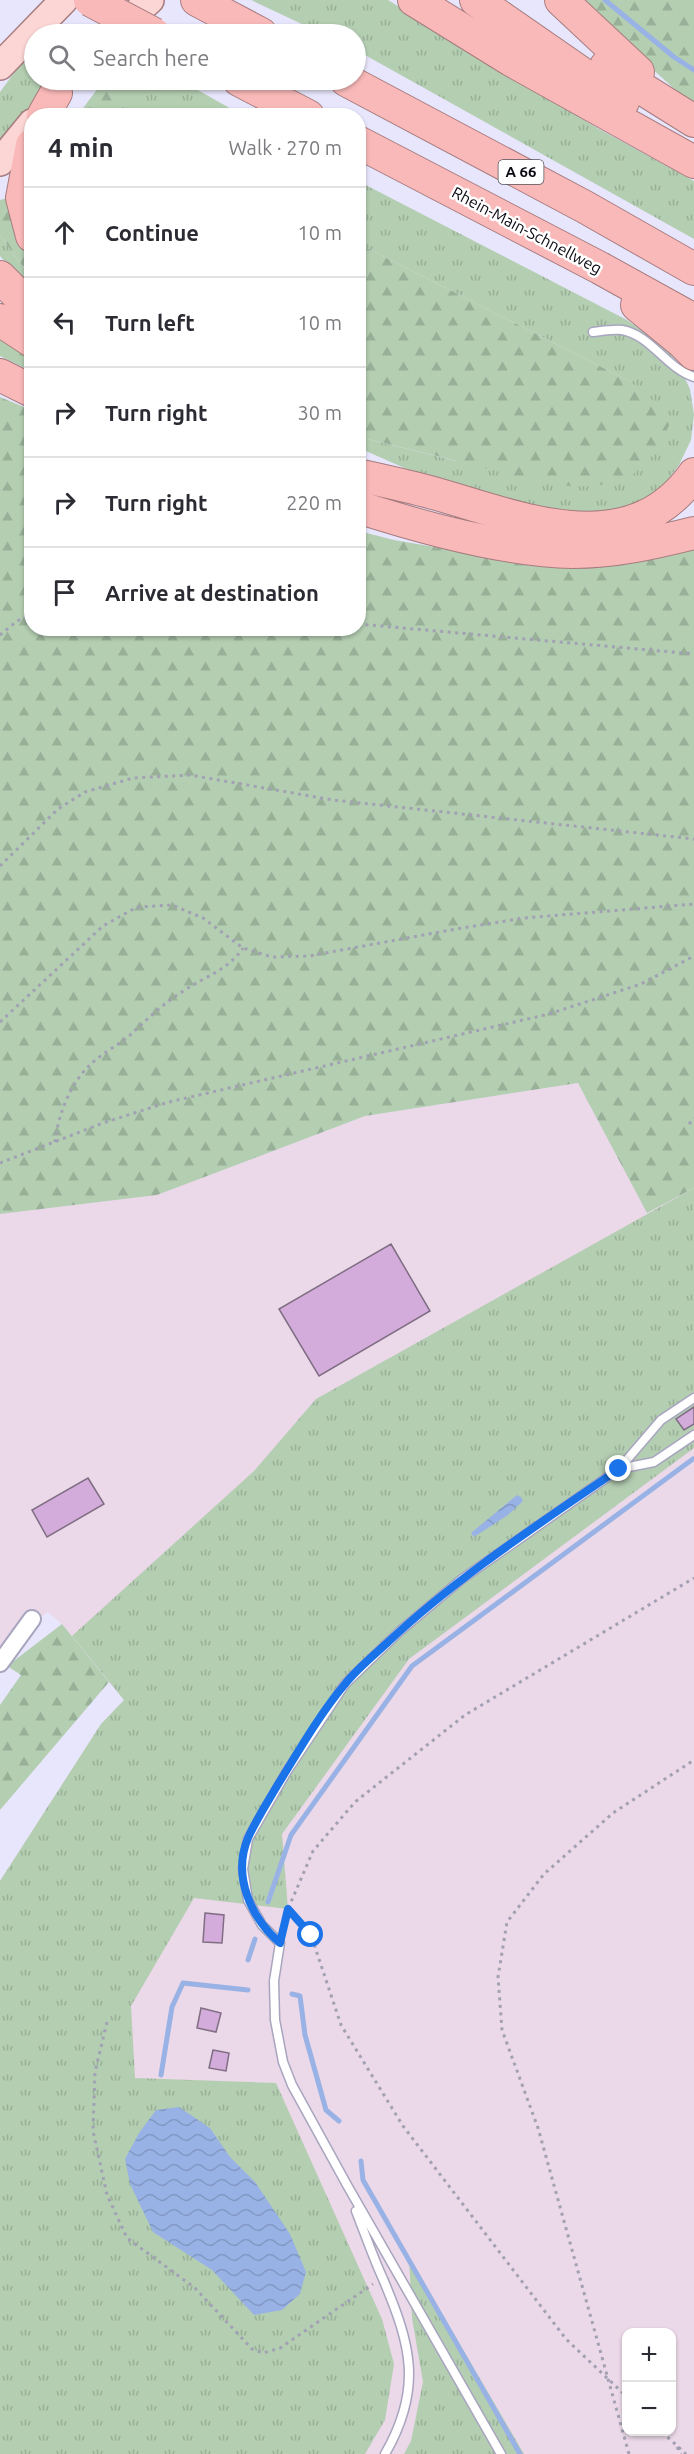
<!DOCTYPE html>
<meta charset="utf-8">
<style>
body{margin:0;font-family:Ubuntu,sans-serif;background:#f2f2f3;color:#2b2b33}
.controls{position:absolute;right:18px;bottom:18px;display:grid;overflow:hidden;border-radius:12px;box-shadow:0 2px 4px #0004}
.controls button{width:54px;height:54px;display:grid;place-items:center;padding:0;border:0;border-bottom:2px solid #e1e1e2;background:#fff;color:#2b2b33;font:30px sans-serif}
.stop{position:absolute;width:18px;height:18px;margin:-14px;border:4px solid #1a73e8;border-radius:50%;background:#fff}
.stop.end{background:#1a73e8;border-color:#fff;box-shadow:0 2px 6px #0008}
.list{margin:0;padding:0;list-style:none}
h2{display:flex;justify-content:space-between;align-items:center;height:78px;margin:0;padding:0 24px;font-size:26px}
h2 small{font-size:20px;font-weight:400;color:#7c7c81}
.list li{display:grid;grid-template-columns:39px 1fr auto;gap:18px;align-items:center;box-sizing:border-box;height:90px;padding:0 24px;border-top:2px solid #e1e1e2}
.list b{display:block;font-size:22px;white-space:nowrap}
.list em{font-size:20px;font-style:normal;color:#7c7c81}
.icon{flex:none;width:33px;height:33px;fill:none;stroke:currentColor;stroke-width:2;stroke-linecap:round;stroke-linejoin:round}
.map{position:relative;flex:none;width:694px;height:2454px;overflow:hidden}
.search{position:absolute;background:#fff;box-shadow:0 2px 4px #0004;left:24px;top:24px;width:342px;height:66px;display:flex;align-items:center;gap:15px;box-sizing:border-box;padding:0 21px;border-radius:33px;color:#7c7c81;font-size:22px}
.panel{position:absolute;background:#fff;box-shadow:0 2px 4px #0004;left:24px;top:108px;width:342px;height:528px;border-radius:24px}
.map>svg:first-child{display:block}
.industrial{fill:#ebd8e8;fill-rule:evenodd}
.grass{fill:url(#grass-tufts)}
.forest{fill:url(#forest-firs)}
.water{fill:url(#water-waves)}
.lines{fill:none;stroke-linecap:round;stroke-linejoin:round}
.stream{stroke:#99b2e5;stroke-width:5}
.building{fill:#d4acdb;stroke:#7f6e83;stroke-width:1.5}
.service-casing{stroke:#a8a5bf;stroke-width:11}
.minor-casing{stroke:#a8a5bf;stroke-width:20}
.primary-casing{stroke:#a67c7f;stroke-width:30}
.motorway-casing{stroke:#a67c7f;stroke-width:34}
.path{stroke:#a2a1b3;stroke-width:3;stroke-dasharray:3 4.5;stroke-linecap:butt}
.service{stroke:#fff;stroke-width:8}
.minor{stroke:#fff;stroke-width:16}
.primary{stroke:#fcd5d5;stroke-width:27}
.motorway{stroke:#fab9b9;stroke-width:32}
.motorway-bridge-casing{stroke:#a67c7f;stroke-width:34;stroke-linecap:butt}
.motorway-bridge{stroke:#fab9b9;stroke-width:32}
.route{stroke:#1a73e8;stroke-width:8}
.labels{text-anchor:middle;stroke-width:5;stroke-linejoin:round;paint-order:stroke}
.shield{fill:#fff;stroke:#54545a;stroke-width:1.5}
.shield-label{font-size:15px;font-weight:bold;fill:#0b0a13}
.street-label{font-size:16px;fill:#0b0a13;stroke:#fff}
</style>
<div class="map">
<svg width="694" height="2454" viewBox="0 0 694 2454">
<defs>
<pattern id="grass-tufts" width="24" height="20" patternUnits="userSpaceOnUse" patternTransform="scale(1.5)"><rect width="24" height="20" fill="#b4ceb2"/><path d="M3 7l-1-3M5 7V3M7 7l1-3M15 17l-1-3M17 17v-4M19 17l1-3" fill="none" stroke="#99b098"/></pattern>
<pattern id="forest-firs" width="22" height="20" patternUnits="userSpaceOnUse" patternTransform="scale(1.5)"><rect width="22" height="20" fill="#b4ceb2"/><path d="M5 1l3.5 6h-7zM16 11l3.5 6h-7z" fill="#99b098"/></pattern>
<pattern id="water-waves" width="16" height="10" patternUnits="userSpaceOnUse" patternTransform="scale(1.5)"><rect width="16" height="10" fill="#99b2e5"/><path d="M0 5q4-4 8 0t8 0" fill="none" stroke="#8298c4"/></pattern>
</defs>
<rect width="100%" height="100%" fill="#e8e6fc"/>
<path class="industrial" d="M578 1083 647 1213 694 1188V2454H0V1881L101 1724 124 1700 62 1624 48 1612 0 1648V1214L157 1195 365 1116ZM626 2332H672V2432H626Z"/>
<path class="grass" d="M251 0H388L599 129 694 181V239L356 50V34H323Z
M34 46V80H53L0 142V92Z
M107 80H180L242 115H139L125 103Z
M358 181 627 320 666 348 678 364 690 389 694 415 691 440 679 465 658 493 629 508 579 516 535 507 418 474 359 448V437L457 461 631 382 359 244Z
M0 235 31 278V292L0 256Z
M694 1188V1448L409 1659 282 1834 288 1909 194 1898 131 2006 135 2078 276 2083 382 2319 394 2364 385 2420 365 2454H0V1881L101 1724 124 1700 72 1636 254 1471 316 1399Z
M409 2257 524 2454H404L411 2441 423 2382 412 2318Z"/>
<path class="forest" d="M577 0H694V107Z
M104 80C112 82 130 107 139 115H78Z
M11 197 25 249 31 260V278L0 235V200Z
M359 244 631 382 662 408 669 425C660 447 643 474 618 481 570 496 517 476 470 464 433 455 396 446 359 437Z
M0 337 31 359V371L0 356Z
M0 397 31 410 32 628H358L359 531 394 540 499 558 694 548V1188L647 1213 578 1083 365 1116 157 1195 0 1214Z
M62 1624 109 1682 0 1810V1705L21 1675 7 1666Z"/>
<path class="water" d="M517 1495 521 1497 523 1501 508 1515 474 1537 471 1533Z
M179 2107 210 2128 230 2157 255 2182 290 2234 306 2272 300 2294 282 2310 254 2315 212 2270 153 2232 130 2184 125 2159 139 2133 156 2110Z"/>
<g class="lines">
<path class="stream" d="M605 0 674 57 694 70
M268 1902 291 1835 412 1666 693 1459
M248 1960 255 1939
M292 1994 300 1996 305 2035 326 2110 339 2121
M161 2075 172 2007 183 1983 248 1990
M361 2161 363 2180 520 2454"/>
</g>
<path class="building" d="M391 1244 430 1311 319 1376 279 1309Z
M694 1407V1424L684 1430 676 1419Z
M88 1478 104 1504 47 1537 32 1510Z
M205 1913 224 1915 222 1943 203 1942Z
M201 2008 221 2013 216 2032 197 2028Z
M213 2050 229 2053 226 2071 209 2068Z"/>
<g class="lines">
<defs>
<path id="service" d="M593 332C602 331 613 329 622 330 651 335 666 368 694 377
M619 1469 654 1462 694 1435
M356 2211C365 2234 373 2257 383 2279 411 2345 423 2388 385 2454
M501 2454 347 2185 292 2085 283 2062 275 2020 274 1981 280 1943 262 1925 248 1900 243 1869 248 1839 287 1771 345 1684 400 1631 462 1579 619 1469 661 1420 694 1398"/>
<path id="minor" d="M0 1663 32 1619"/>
<path id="primary" d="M113 34 150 0
M0 66 64 0
M0 162 32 123"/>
<path id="motorway" d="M197 0 261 34
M414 0 511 60 694 162
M476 0 623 102
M561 0 638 72
M606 66 694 121
M239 80 308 116
M346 80 585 207 694 269
M43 116 56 93
M358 142 600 268 694 320
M32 145 22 198 32 236
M0 277 32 309
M637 305 681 341 694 354
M0 320 32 341
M0 375 32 391
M358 475C388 482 418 488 447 497 531 522 632 561 694 474
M358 507C420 527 508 551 573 552 614 552 654 543 694 533"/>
</defs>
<use href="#service" class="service-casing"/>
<use href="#minor" class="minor-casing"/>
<use href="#primary" class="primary-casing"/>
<use href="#motorway" class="motorway-casing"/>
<path class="path" d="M358 624 694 654
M0 635 17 621 32 614
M0 866 58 809 85 792 133 778 190 775 333 800 694 839
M0 1022 103 926 137 907 172 905 203 918 243 948 272 957 309 956 456 929 524 918 694 904
M689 1124 694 1118
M55 1142C58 1116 69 1086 88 1067 99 1055 115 1047 128 1037 146 1020 164 1003 185 990 206 976 228 970 243 948
M0 1163 103 1123 169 1102 549 1014 641 984 694 956
M288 1909 311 1935 341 2025 403 2126 566 2339 626 2396
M283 1930 288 1909 313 1851 355 1802 465 1715 694 1578
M107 2022 95 2072 93 2131 107 2195 127 2238 195 2288 252 2349 263 2353 280 2348 373 2284
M662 2432 686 2454
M677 2447 681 2454
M629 2454 538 2128 502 2030 498 1977 507 1922 544 1874 613 1813 694 1760"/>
<use href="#service" class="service"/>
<use href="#minor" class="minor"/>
<use href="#primary" class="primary"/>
<use href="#motorway" class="motorway"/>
<defs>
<path id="motorway-bridge" d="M90 0 154 34"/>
</defs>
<use href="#motorway-bridge" class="motorway-bridge-casing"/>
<use href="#motorway-bridge" class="motorway-bridge"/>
</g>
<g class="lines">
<path class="route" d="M311 1935 288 1909 280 1943C251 1918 232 1876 248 1838 256 1820 267 1803 277 1786 298 1752 319 1715 345 1684 357 1669 373 1656 387 1643 457 1577 539 1524 619 1469"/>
</g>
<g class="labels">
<rect class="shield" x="498.5" y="160" width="45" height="24" rx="4.5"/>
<g class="shield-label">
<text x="521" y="177">A 66</text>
</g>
<g class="street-label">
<text transform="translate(527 230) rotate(28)" y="6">Rhein-Main-Schnellweg</text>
</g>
</g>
</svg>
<div class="controls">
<button>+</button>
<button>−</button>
</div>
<div class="stop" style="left:311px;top:1935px"></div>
<div class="stop end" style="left:619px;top:1469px"></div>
<div class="search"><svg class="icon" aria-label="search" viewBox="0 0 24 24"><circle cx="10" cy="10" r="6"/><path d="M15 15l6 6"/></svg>Search here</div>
<section class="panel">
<h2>4 min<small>Walk · 270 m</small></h2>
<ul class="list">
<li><svg class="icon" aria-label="ahead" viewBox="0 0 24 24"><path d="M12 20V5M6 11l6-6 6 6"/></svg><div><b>Continue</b></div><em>10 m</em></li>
<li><svg class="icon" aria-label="left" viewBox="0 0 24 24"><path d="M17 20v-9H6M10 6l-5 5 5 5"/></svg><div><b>Turn left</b></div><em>10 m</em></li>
<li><svg class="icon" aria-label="right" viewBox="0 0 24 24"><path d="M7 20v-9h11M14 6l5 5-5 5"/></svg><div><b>Turn right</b></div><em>30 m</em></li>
<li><svg class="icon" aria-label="right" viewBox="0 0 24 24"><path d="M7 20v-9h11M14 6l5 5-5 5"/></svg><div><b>Turn right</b></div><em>220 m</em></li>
<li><svg class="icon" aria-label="arrive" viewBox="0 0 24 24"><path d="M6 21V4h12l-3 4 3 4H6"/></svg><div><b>Arrive at destination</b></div></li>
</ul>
</section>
</div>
